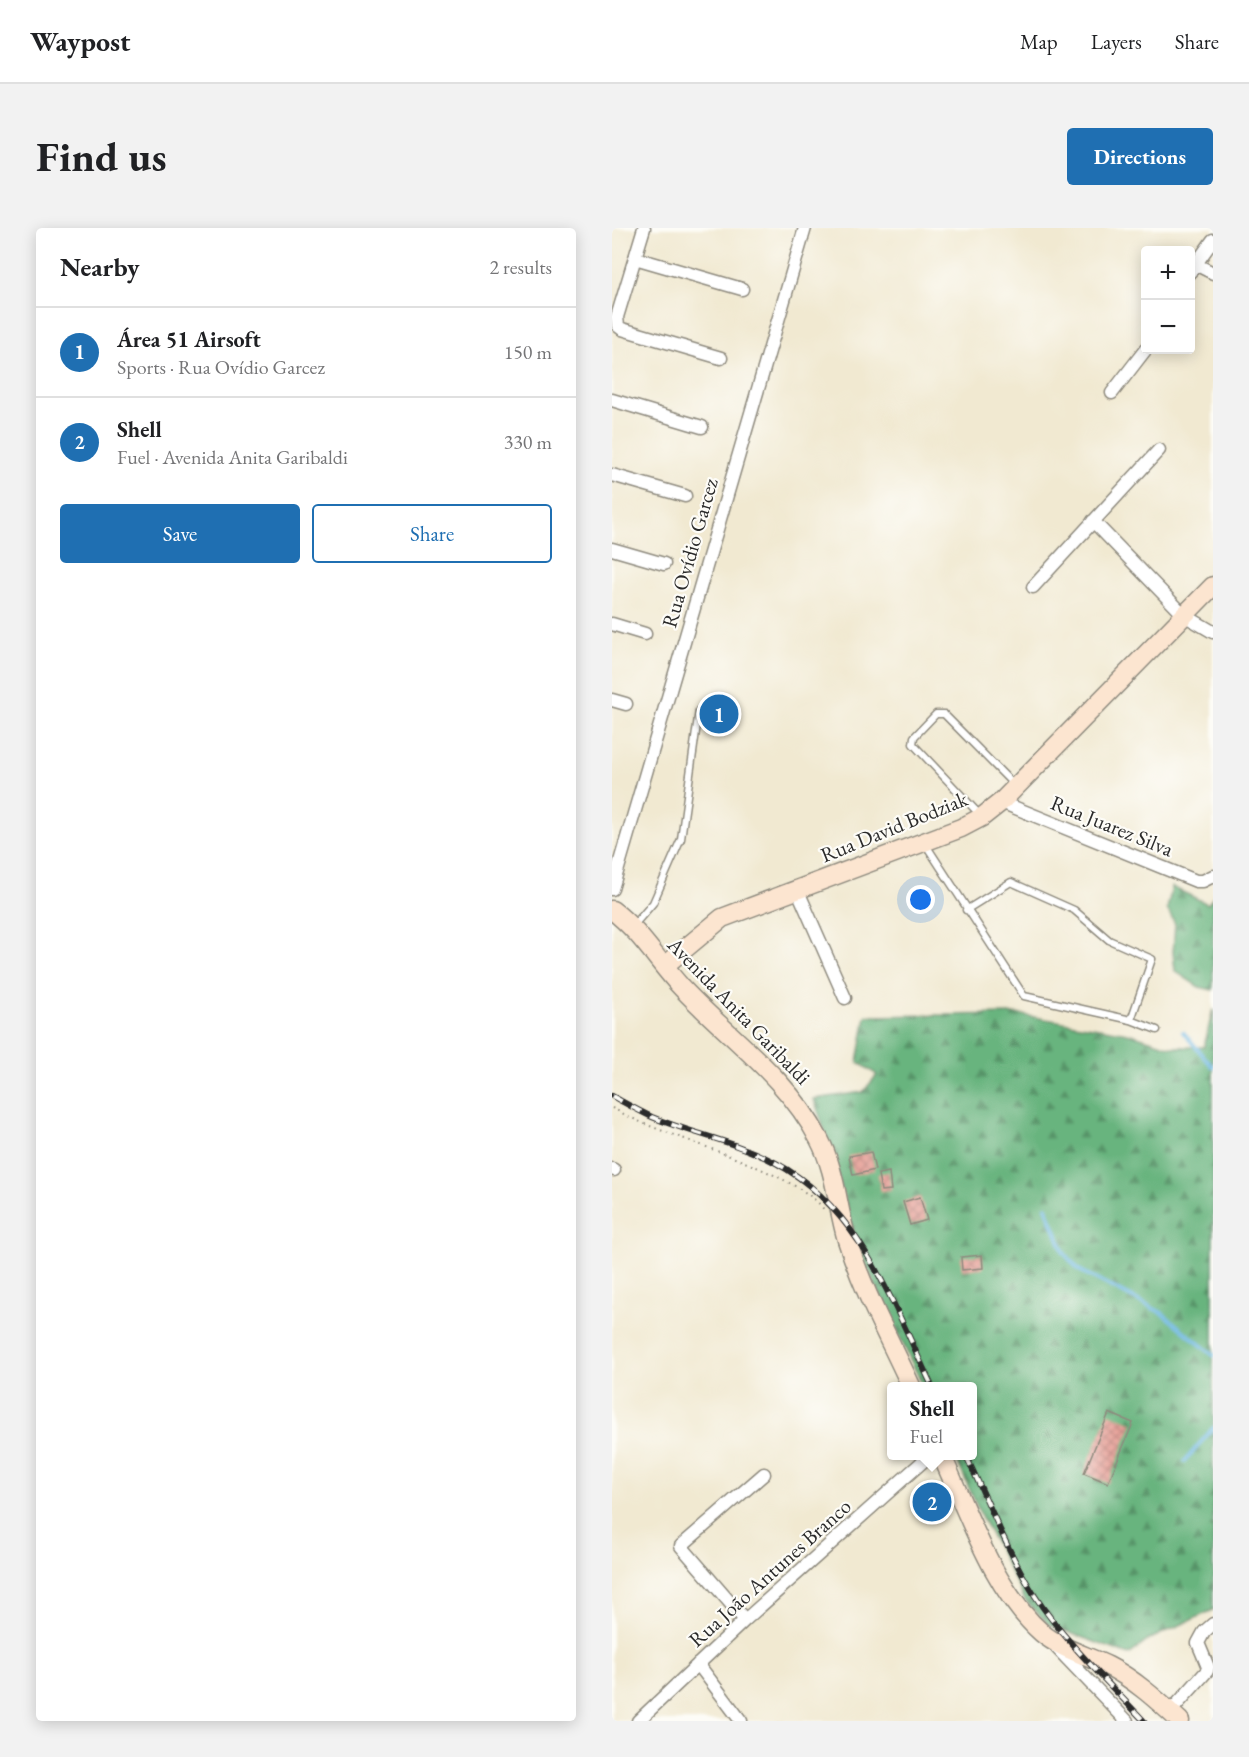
<!DOCTYPE html>
<meta charset="utf-8">
<style>
body{margin:0;font-family:"EB Garamond",serif;background:#f2f2f2;color:#202124}
.controls{position:absolute;right:18px;top:18px;display:grid;overflow:hidden;border-radius:6px;box-shadow:0 3px 15px #0003}
.controls button{width:54px;height:54px;display:grid;place-items:center;padding:0;border:0;border-bottom:2px solid #e0e0e0;background:#fff;color:#202124;font:30px sans-serif}
.you{position:absolute;left:309px;top:672px;width:21px;height:21px;margin:-15px;border:4px solid #fff;border-radius:50%;background:#1a73e8;box-shadow:0 0 0 9px #1a73e833}
.badge{display:grid;place-items:center;width:39px;height:39px;border-radius:50%;background:#1f6fb2;color:#fff;font-size:20px;font-weight:700}
.pin{position:absolute;translate:-50% -50%;border:3px solid #fff;box-shadow:0 2px 6px #0006}
.popup{position:absolute;left:275px;top:1154px;width:90px;height:78px;box-sizing:border-box;display:grid;place-content:center;border-radius:6px;background:#fff;filter:drop-shadow(0 2px 4px #0005);font-size:20px;white-space:nowrap;color:#757577}
.popup b{font-size:22px;color:#202124}
.popup::after{content:'';position:absolute;left:50%;top:100%;margin-left:-12px;border:12px solid transparent;border-top-color:#fff}
.list{margin:0;padding:0;list-style:none}
h2{display:flex;justify-content:space-between;align-items:center;height:78px;margin:0;padding:0 24px;font-size:26px}
h2 small{font-size:20px;font-weight:400;color:#757577}
.list li{display:grid;grid-template-columns:39px 1fr auto;gap:18px;align-items:center;box-sizing:border-box;height:90px;padding:0 24px;border-top:2px solid #e0e0e0}
.list b{display:block;font-size:22px;white-space:nowrap}
.list p{margin:0;font-size:20px;white-space:nowrap;color:#757577}
.list em{font-size:20px;font-style:normal;color:#757577}
.actions{display:flex;gap:12px;padding:18px 24px}
.actions a{flex:1;padding:14px 0;border:2px solid #1f6fb2;border-radius:6px;text-align:center;font-size:21px;color:#1f6fb2}
.actions .main{background:#1f6fb2;color:#fff}
.map{position:relative;flex:none;width:601px;height:1493px;overflow:hidden;border-radius:6px}
header{display:flex;align-items:center;gap:36px;box-sizing:border-box;height:84px;padding:0 30px;background:#fff;border-bottom:2px solid #e0e0e0}
header strong{font-size:28px}
nav{display:flex;gap:33px;margin-inline-start:auto;font-size:21px}
.intro{display:flex;align-items:center;justify-content:space-between;box-sizing:border-box;height:144px;padding:0 36px}
h1{margin:0;font-size:42px}
.button{padding:15px 27px;border-radius:6px;background:#1f6fb2;color:#fff;font-size:21px;font-weight:700}
main{display:flex;gap:36px;padding:0 36px}
aside{flex:1;background:#fff;border-radius:6px;box-shadow:0 3px 15px #0003}
.map>svg:first-child{display:block}
.forest{fill:url(#forest-firs);stroke:#4a7054;stroke-width:1.5}
.lines{fill:none;stroke-linecap:round;stroke-linejoin:round}
.stream{stroke:#67b5e1;stroke-width:4}
.building{fill:url(#building-cross-hatch)}
.lane-casing{stroke:#8e8a7e;stroke-width:9}
.street-casing{stroke:#8e8a7e;stroke-width:15}
.secondary-casing{stroke:#8e8a7e;stroke-width:21}
.path{stroke:#8e8a7e;stroke-width:2;stroke-dasharray:1.5 4.5;stroke-linecap:butt}
.lane{stroke:#fff;stroke-width:6}
.street{stroke:#fff;stroke-width:12}
.secondary{stroke:#fce5d0;stroke-width:18}
.rail-casing{stroke:#2b2b2b;stroke-width:6}
.rail{stroke:#fdfcf7;stroke-width:4;stroke-dasharray:11;stroke-linecap:butt}
.labels{text-anchor:middle;stroke-width:4.5;stroke-linejoin:round;paint-order:stroke}
.street-label{font-size:21px;fill:#2b2b2b;stroke:#fdfcf7}
</style>
<header>
<strong>Waypost</strong>
<nav><a>Map</a><a>Layers</a><a>Share</a></nav>
</header>
<div class="intro"><h1>Find us</h1><a class="button">Directions</a></div>
<main>
<aside>
<h2>Nearby<small>2 results</small></h2>
<ul class="list">
<li><span class="badge">1</span><div><b>Área 51 Airsoft</b><p>Sports · Rua Ovídio Garcez</p></div><em>150 m</em></li>
<li><span class="badge">2</span><div><b>Shell</b><p>Fuel · Avenida Anita Garibaldi</p></div><em>330 m</em></li>
</ul>
<div class="actions"><a class="main">Save</a><a>Share</a></div>
</aside>
<div class="map">
<svg width="601" height="1493" viewBox="0 0 601 1493">
<defs>
<pattern id="forest-firs" width="22" height="20" patternUnits="userSpaceOnUse" patternTransform="scale(1.5)"><rect width="22" height="20" fill="#68b47e"/><path d="M5 1l3.5 6h-7zM16 11l3.5 6h-7z" fill="#569367"/></pattern>
<pattern id="building-cross-hatch" width="8" height="8" patternUnits="userSpaceOnUse" patternTransform="scale(1.5)"><rect width="8" height="8" fill="#e59b93"/><path d="M0 0l8 8M0 8l8-8" fill="none" stroke="#ba7f78"/></pattern>
</defs>
<rect width="100%" height="100%" fill="#fdfcf7"/>
<filter id="ink" filterUnits="userSpaceOnUse"><feTurbulence type="fractalNoise" baseFrequency=".0167" numOctaves="2"/><feDisplacementMap in="SourceGraphic" scale="12" xChannelSelector="R" yChannelSelector="G"/><feConvolveMatrix kernelMatrix="1 2 1 2 8 2 1 2 1" color-interpolation-filters="sRGB"/></filter>
<filter id="wash" filterUnits="userSpaceOnUse"><feTurbulence type="fractalNoise" baseFrequency=".008" numOctaves="4" result="noise"/><feDisplacementMap in="SourceGraphic" scale="24" xChannelSelector="R" yChannelSelector="G"/><feGaussianBlur stdDeviation="1.35" result="paint"/><feColorMatrix in="noise" values="0 0 0 0 0 0 0 0 0 0 0 0 0 0 0 0 0 1.4 0 .05"/><feComposite in="paint" operator="in"/></filter>
<g filter="url(#wash)">
<rect width="100%" height="100%" fill="#f1e9d1"/>
<path class="forest" d="M560 659 596 676 601 669V762L587 759 563 743 561 724 563 696 555 681Z
M601 781V1382L538 1411 517 1427 437 1397 413 1372 370 1290 343 1228H360V1158H311L248 1025 239 996 218 919 202 871 251 864 265 847 246 834 254 788 404 786 516 805 560 819H592Z"/>
<g class="lines">
<path class="stream" d="M571 804 601 839
M434 979 452 1025 467 1042 550 1085 601 1127
M573 1233 601 1200"/>
</g>
<g id="blocks">
<path class="building" d="M259 924 263 942 241 947 237 928Z
M277 944 279 962 269 963 266 946Z
M308 969 315 992 298 997 291 974Z
M370 1027 371 1040 350 1042 349 1029Z
M497 1185 521 1195 496 1255 472 1245Z"/>
</g>
</g>
<g filter="url(#ink)">
<use href="#blocks" fill-opacity="0" stroke="#8e8a7e" stroke-width="1.5"/>
<g class="lines">
<defs>
<path id="lane" d="M369 588 301 516 302 509 324 486H332L403 558
M314 617 412 768 519 792 545 802
M354 682 399 654 462 682 497 712 540 731 519 792
M22 697 41 675 69 611 87 482"/>
<path id="street" d="M32 0 5 89 6 98 10 101 109 130
M23 30 130 61
M583 36 601 45
M578 44 601 12
M500 165 534 121
M0 172 90 199
M0 247 73 268
M481 293 572 387 601 404
M0 321 52 336
M421 359 547 222
M0 396 33 406
M0 472 14 476
M389 574 584 653H591L601 648
M0 661 193 0
M185 661 233 770
M0 941 2 942
M133 1392 69 1318 152 1246
M445 1420 515 1493
M86 1436 129 1493
M558 1484 595 1443 596 1439 586 1415 592 1404 601 1396
M26 1493 133 1392 317 1228"/>
<path id="secondary" d="M0 682C28 703 46 734 70 760 117 810 175 849 207 911 224 943 225 978 235 1012 251 1063 277 1110 299 1158
M52 738 110 690 349 600 370 589 389 574 601 358
M330 1228C356 1285 382 1363 430 1405 449 1421 474 1427 496 1438 522 1451 546 1473 568 1493"/>
</defs>
<use href="#lane" class="lane-casing"/>
<use href="#street" class="street-casing"/>
<use href="#secondary" class="secondary-casing"/>
<path class="path" d="M0 880C12 886 25 893 38 898 75 913 193 950 212 982"/>
<use href="#lane" class="lane"/>
<use href="#street" class="street"/>
<use href="#secondary" class="secondary"/>
<defs>
<path id="rail" d="M0 868C13 875 27 883 40 889 81 906 125 914 164 935 248 980 281 1077 320 1158
M354 1228C376 1273 396 1325 423 1368 453 1414 495 1453 532 1493"/>
</defs>
<use href="#rail" class="rail-casing"/>
<use href="#rail" class="rail"/>
</g>
</g>
<g class="labels">
<g class="street-label">
<text transform="translate(78 325) rotate(-74)" y="7">Rua Ovídio Garcez</text>
<text transform="translate(500 598) rotate(22)" y="7">Rua Juarez Silva</text>
<text transform="translate(282 599) rotate(-22)" y="7">Rua David Bodziak</text>
<text transform="translate(127 783) rotate(46)" y="7">Avenida Anita Garibaldi</text>
<text transform="translate(158 1345) rotate(-42)" y="7">Rua João Antunes Branco</text>
</g>
</g>
</svg>
<div class="controls">
<button>+</button>
<button>−</button>
</div>
<div class="you"></div>
<div class="pin badge" style="left:107px;top:486px">1</div>
<div class="pin badge" style="left:320px;top:1274px">2</div>
<div class="popup"><b>Shell</b>Fuel</div>
</div>
</main>
